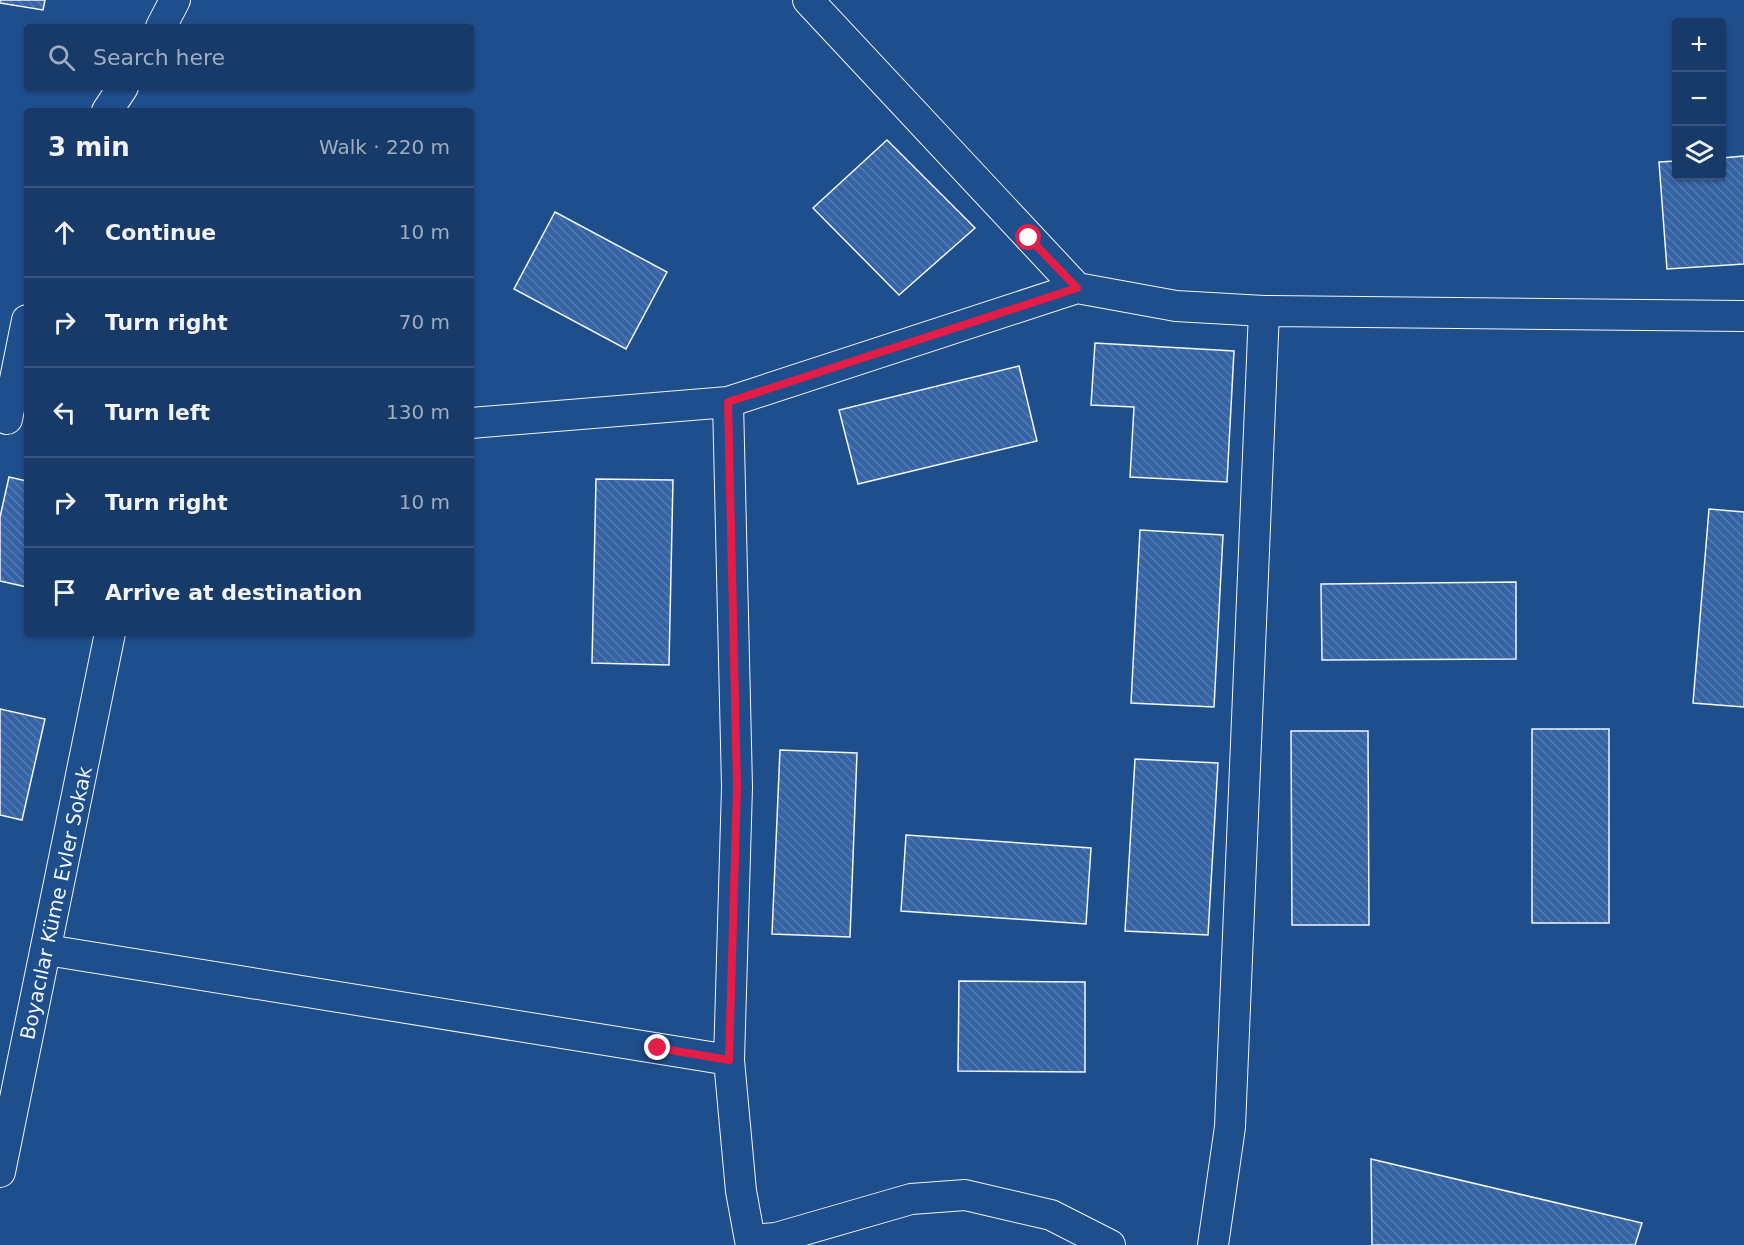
<!DOCTYPE html>
<meta charset="utf-8">
<style>
body{margin:0;font-family:"DejaVu Sans",sans-serif;background:#244571;color:#f1f3f6}
.controls{position:absolute;right:18px;top:18px;display:grid;overflow:hidden;border-radius:6px;box-shadow:0 2px 4px #0004}
.controls button{width:54px;height:54px;display:grid;place-items:center;padding:0;border:0;border-bottom:2px solid #36547d;background:#173a69;color:#f1f3f6;font:30px sans-serif}
.stop{position:absolute;width:18px;height:18px;margin:-14px;border:4px solid #e11d48;border-radius:50%;background:#fff}
.stop.end{background:#e11d48;border-color:#fff;box-shadow:0 2px 6px #0008}
.list{margin:0;padding:0;list-style:none}
h2{display:flex;justify-content:space-between;align-items:center;height:78px;margin:0;padding:0 24px;font-size:26px}
h2 small{font-size:20px;font-weight:400;color:#9eadc0}
.list li{display:grid;grid-template-columns:39px 1fr auto;gap:18px;align-items:center;box-sizing:border-box;height:90px;padding:0 24px;border-top:2px solid #36547d}
.list b{display:block;font-size:22px;white-space:nowrap}
.list em{font-size:20px;font-style:normal;color:#9eadc0}
.icon{flex:none;width:33px;height:33px;fill:none;stroke:currentColor;stroke-width:2;stroke-linecap:round;stroke-linejoin:round}
.map{position:relative;flex:none;width:1744px;height:1245px;overflow:hidden}
.search{position:absolute;background:#173a69;box-shadow:0 2px 4px #0004;left:24px;top:24px;width:450px;height:66px;display:flex;align-items:center;gap:15px;box-sizing:border-box;padding:0 21px;border-radius:6px;color:#9eadc0;font-size:22px}
.panel{position:absolute;background:#173a69;box-shadow:0 2px 4px #0004;left:24px;top:108px;width:450px;height:528px;border-radius:6px}
.map>svg:first-child{display:block}
.building{fill:url(#building-back-hatch);stroke:#f2f6ff;stroke-width:1.5}
.lines{fill:none;stroke-linecap:round;stroke-linejoin:round}
.street-casing{stroke:#f2f6ff;stroke-width:32}
.street{stroke:#1f4e8c;stroke-width:30}
.route{stroke:#e11d48;stroke-width:8}
.labels{text-anchor:middle;stroke-width:4.5;stroke-linejoin:round;paint-order:stroke}
.street-label{font-size:20px;fill:#f2f6ff;stroke:#1f4e8c}
</style>
<div class="map">
<svg width="1744" height="1245" viewBox="0 0 1744 1245">
<defs>
<pattern id="building-back-hatch" width="6" height="6" patternUnits="userSpaceOnUse" patternTransform="scale(1.5)"><rect width="6" height="6" fill="#3563a3"/><path d="M-1 5l2 2M0 0l6 6M5-1l2 2" fill="none" stroke="#537ab1"/></pattern>
</defs>
<rect width="100%" height="100%" fill="#1f4e8c"/>
<path class="building" d="M0 0H45L43 10 0 3Z
M887 140 975 228 899 295 813 208Z
M1744 156V264L1667 269 1659 162 1676 161V176H1722V158Z
M555 212 667 272 626 349 514 289Z
M1095 343 1234 351 1227 482 1130 477 1134 407 1091 405Z
M1019 366 1037 441 858 484 839 410Z
M9 477 27 481V587L0 581V517Z
M596 479 673 480 669 665 592 663Z
M1709 509 1744 512V707L1693 703Z
M1140 530 1223 535 1214 707 1131 703Z
M1516 582V659L1322 660 1321 584Z
M0 709 45 719 22 820 0 815Z
M1532 729H1609V923H1532Z
M1291 731H1368L1369 925H1292Z
M780 750 857 753 850 937 772 934Z
M1135 759 1218 763 1208 935 1125 931Z
M906 835 1091 848 1086 924 901 911Z
M959 981 1085 982V1072L958 1071Z
M1371 1159 1642 1223 1635 1245H1372Z"/>
<g class="lines">
<defs>
<path id="street" d="M808 0 1077 288 1176 306 1264 311 1744 316
M161 27 175 0
M107 111 123 87
M728 402 737 787 729 1060 741 1191 750 1240 776 1238 779 1245
M7 419 27 320
M471 423 728 402 1077 288
M47 950 729 1060
M0 1172 110 633
M776 1238 911 1199 965 1195 1051 1215 1110 1245
M1213 1245 1230 1127 1264 311"/>
</defs>
<use href="#street" class="street-casing"/>
<use href="#street" class="street"/>
</g>
<g class="lines">
<path class="route" d="M658 1048 729 1060 737 787 728 402 1077 288 1029 238"/>
</g>
<g class="labels">
<g class="street-label">
<text transform="translate(56 903) rotate(-78)" y="7">Boyacılar Küme Evler Sokak</text>
</g>
</g>
</svg>
<div class="controls">
<button>+</button>
<button>−</button>
<button><svg class="icon" aria-label="layers" viewBox="0 0 24 24"><path d="M12 4l9 5-9 5-9-5zM3 14l9 5 9-5"/></svg></button>
</div>
<div class="stop" style="left:1029px;top:238px"></div>
<div class="stop end" style="left:658px;top:1048px"></div>
<div class="search"><svg class="icon" aria-label="search" viewBox="0 0 24 24"><circle cx="10" cy="10" r="6"/><path d="M15 15l6 6"/></svg>Search here</div>
<section class="panel">
<h2>3 min<small>Walk · 220 m</small></h2>
<ul class="list">
<li><svg class="icon" aria-label="ahead" viewBox="0 0 24 24"><path d="M12 20V5M6 11l6-6 6 6"/></svg><div><b>Continue</b></div><em>10 m</em></li>
<li><svg class="icon" aria-label="right" viewBox="0 0 24 24"><path d="M7 20v-9h11M14 6l5 5-5 5"/></svg><div><b>Turn right</b></div><em>70 m</em></li>
<li><svg class="icon" aria-label="left" viewBox="0 0 24 24"><path d="M17 20v-9H6M10 6l-5 5 5 5"/></svg><div><b>Turn left</b></div><em>130 m</em></li>
<li><svg class="icon" aria-label="right" viewBox="0 0 24 24"><path d="M7 20v-9h11M14 6l5 5-5 5"/></svg><div><b>Turn right</b></div><em>10 m</em></li>
<li><svg class="icon" aria-label="arrive" viewBox="0 0 24 24"><path d="M6 21V4h12l-3 4 3 4H6"/></svg><div><b>Arrive at destination</b></div></li>
</ul>
</section>
</div>
